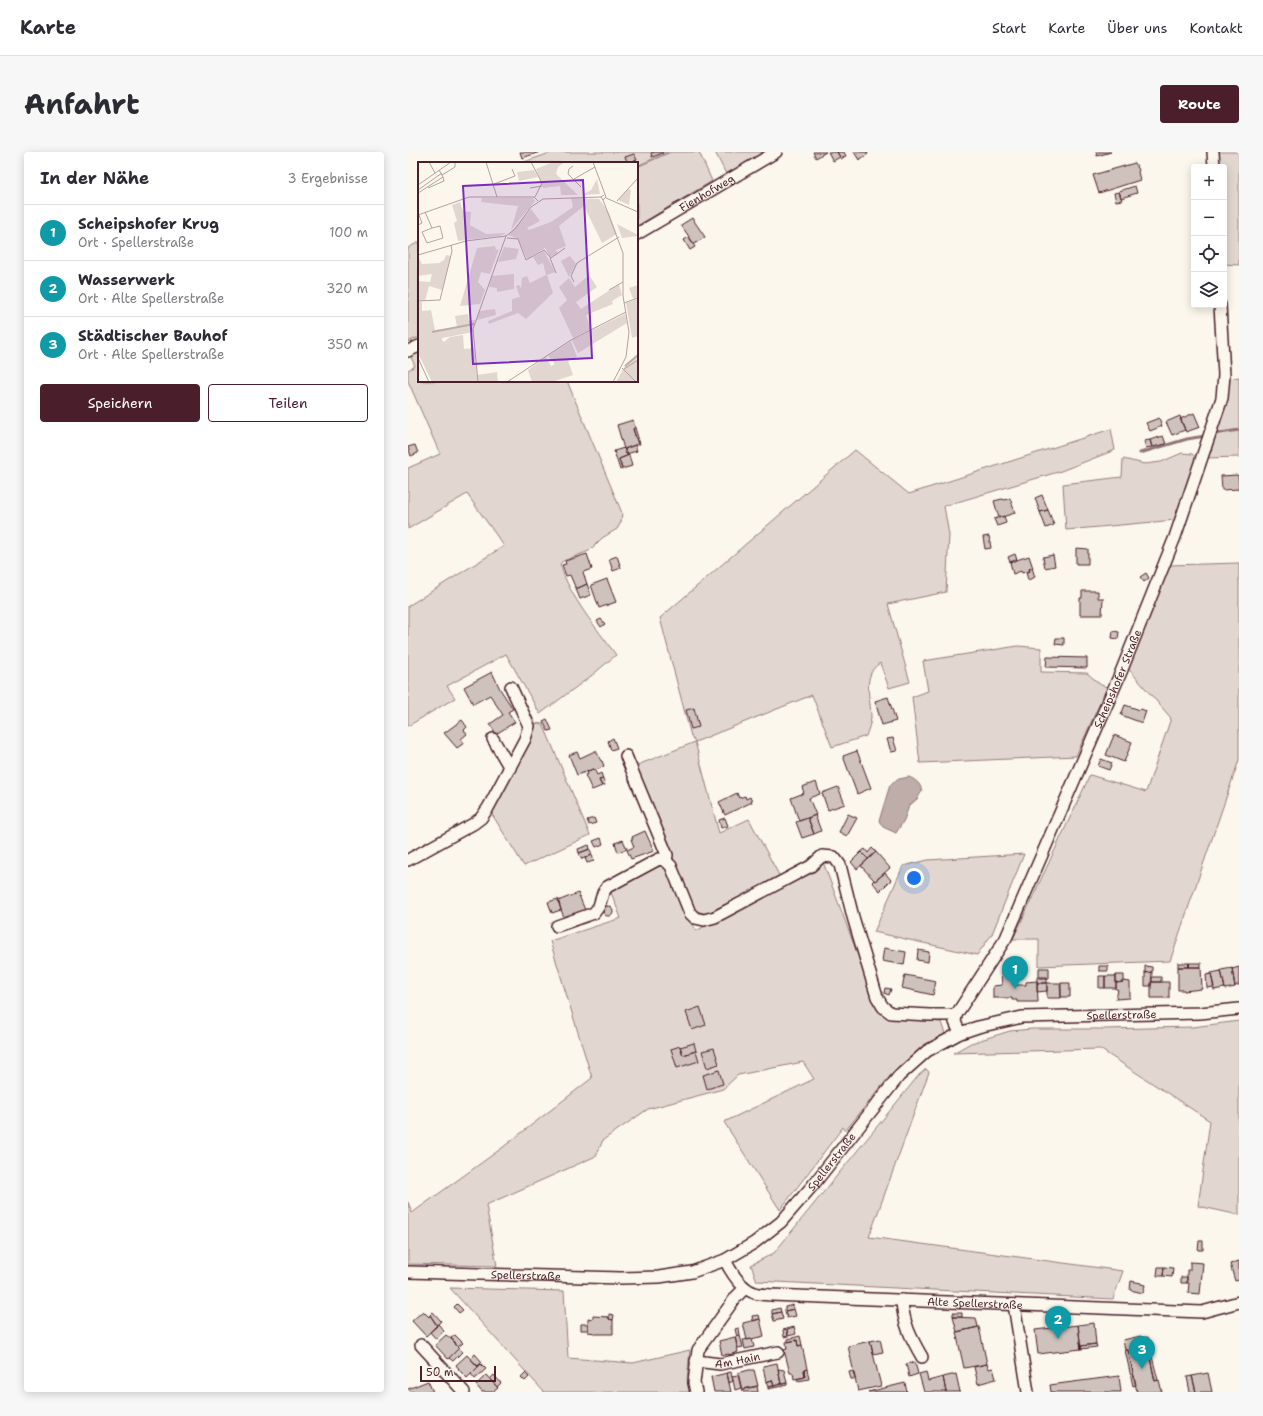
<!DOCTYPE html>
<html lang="de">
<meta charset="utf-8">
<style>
body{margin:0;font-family:"Shantell Sans",sans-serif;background:#f7f7f7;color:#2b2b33}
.controls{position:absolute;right:12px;top:12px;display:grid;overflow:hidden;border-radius:4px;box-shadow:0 2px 10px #0003}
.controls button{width:36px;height:36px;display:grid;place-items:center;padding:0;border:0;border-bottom:1px solid #e1e1e2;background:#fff;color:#2b2b33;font:20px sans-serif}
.scale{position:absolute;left:12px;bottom:10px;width:76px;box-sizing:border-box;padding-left:4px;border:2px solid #4a1f2b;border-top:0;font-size:11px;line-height:14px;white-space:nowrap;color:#4a1f2b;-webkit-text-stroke:3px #fbf7ec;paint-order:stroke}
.you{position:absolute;left:506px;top:726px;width:14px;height:14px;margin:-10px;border:3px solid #fff;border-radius:50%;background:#1a73e8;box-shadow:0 0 0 6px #1a73e833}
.badge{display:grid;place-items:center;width:26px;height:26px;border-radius:50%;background:#4a1f2b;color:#fff;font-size:13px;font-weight:700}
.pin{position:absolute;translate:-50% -33px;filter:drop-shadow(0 1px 2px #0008)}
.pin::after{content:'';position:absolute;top:21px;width:14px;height:12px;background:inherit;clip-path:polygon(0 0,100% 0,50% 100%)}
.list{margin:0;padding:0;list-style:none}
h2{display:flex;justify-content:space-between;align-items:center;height:52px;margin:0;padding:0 16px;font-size:17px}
h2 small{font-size:13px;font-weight:400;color:#7c7c81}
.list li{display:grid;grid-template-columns:26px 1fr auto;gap:12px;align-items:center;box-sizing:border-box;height:56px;padding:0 16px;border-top:1px solid #e1e1e2}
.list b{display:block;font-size:15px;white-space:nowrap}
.list p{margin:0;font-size:13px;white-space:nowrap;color:#7c7c81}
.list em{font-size:13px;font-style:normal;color:#7c7c81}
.actions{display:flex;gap:8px;padding:12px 16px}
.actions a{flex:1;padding:9px 0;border:1px solid #4a1f2b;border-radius:4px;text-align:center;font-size:14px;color:#4a1f2b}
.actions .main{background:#4a1f2b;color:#fff}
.icon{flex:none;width:22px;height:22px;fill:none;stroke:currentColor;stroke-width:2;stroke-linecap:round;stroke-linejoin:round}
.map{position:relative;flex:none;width:831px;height:1240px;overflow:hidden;border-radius:4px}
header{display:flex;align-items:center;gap:24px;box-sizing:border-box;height:56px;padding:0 20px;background:#fff;border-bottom:1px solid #e1e1e2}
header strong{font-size:19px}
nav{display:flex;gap:22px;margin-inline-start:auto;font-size:14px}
.intro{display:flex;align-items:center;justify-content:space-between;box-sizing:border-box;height:96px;padding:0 24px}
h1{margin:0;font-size:28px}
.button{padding:10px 18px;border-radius:4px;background:#4a1f2b;color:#fff;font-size:14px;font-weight:700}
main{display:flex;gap:24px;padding:0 24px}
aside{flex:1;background:#fff;border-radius:4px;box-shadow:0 2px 10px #0003}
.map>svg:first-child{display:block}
.green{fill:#e2d7d0;stroke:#967b7e}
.water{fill:#bfadaa;stroke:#907477}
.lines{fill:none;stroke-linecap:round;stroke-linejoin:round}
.stream{stroke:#907477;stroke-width:3}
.building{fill:#cfc2bc;stroke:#4a1f2b}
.minor-casing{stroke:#4a1f2b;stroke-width:14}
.minor{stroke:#fbf7ec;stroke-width:11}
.labels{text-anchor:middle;stroke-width:3.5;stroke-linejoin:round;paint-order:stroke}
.street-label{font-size:11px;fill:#4a1f2b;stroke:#fbf7ec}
.inset-river{fill:none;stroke:#bfadaa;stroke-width:2}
.inset-road{fill:none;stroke:#b4a19f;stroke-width:1}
.view{fill:#7b2cbf;fill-opacity:0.15;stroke:#7b2cbf;stroke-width:2}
.inset-edge{fill:none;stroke:#4a1f2b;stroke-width:2}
</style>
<header>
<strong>Karte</strong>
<nav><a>Start</a><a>Karte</a><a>Über uns</a><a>Kontakt</a></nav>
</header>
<div class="intro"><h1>Anfahrt</h1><a class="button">Route</a></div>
<main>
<aside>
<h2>In der Nähe<small>3 Ergebnisse</small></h2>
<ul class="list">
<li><span class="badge" style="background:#0f9aa8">1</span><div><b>Scheipshofer Krug</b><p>Ort · Spellerstraße</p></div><em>100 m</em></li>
<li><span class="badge" style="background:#0f9aa8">2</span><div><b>Wasserwerk</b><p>Ort · Alte Spellerstraße</p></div><em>320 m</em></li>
<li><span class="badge" style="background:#0f9aa8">3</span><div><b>Städtischer Bauhof</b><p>Ort · Alte Spellerstraße</p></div><em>350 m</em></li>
</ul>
<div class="actions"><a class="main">Speichern</a><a>Teilen</a></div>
</aside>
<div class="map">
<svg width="831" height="1240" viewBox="0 0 831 1240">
<rect width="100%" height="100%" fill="#fbf7ec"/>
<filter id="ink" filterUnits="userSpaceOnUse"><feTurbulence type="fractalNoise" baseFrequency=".025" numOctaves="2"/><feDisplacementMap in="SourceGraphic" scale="8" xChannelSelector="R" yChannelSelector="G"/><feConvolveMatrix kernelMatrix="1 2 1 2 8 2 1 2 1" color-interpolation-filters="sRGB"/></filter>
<g filter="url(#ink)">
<path class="green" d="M145 0H260L229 14V11H113Z
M263 0H291L304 29 229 74V15Z
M307 0H359L319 24Z
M811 0H831V113L816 112V15H811Z
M11 90V185L0 190V96Z
M11 199V229H159L214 361 213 370 209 377 194 386 181 399 155 409 152 412C162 446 188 475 208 503L183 524 132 562 98 502 39 534 47 546 0 574V454L96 394 59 342 0 377V316L32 302 0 229V218L7 214 2 203Z
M831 225V305L799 306 821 227Z
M703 277 707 298 653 319 536 354 541 383 538 440 480 452 502 530 481 536 472 511C453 523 463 547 463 565 463 571 460 578 458 584L424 595 404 543 287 590 311 681 341 667 372 725 298 762 286 758 227 614 287 590 283 584 252 466 447 298 501 342Z
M774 301 784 302 788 305 767 368 658 378 655 332 714 325 715 307 737 312 753 310Z
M831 411V608L762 809 631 814V787H605L682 623 738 640 763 566 718 514 762 413Z
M610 494 633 496V520L679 521 693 533 699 535 668 604 512 611 504 545 520 539 515 509Z
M124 571 135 572 182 683 116 714 82 659Z
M616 702 584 782 569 803 466 780 495 714 520 708Z
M415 710 469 854 477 864 485 866 533 870 537 882 513 896 486 919 437 979 435 975 372 1058 316 970 406 927 395 910 330 923 315 937 240 957 195 988 188 1004 78 1053 89 1114 0 1112V1050L4 1061 94 996 184 926 142 789 213 766 202 738 253 711 261 717 288 779Z
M831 869V1063L790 1054 802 969 692 897 545 901 563 891 602 879 624 877H697L785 875Z
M518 917 521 920 461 1085 715 1119 705 1147 349 1129 343 1113 366 1101 511 923Z
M42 1136 156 1139 160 1206 225 1211 282 1198 279 1228 284 1240H136Z"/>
<path class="water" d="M501 625C508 628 512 631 514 639L509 647 501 654 496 668 488 681 475 675 471 669 482 633 491 627Z"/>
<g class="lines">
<path class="stream" d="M806 282 831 278
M732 301 779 287 797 284"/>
</g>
<path class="building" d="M112 0H132L114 6Z
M247 0H254L255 1 244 5 243 1Z
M405 0H418L408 6Z
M420 0H429L432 5 425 9Z
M429 0H436L438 4 433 7Z
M446 0H459L460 2 451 8Z
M688 0H703L689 4Z
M226 2 229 8 220 11 217 5Z
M727 11 731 18 730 20 732 28 691 41 685 23Z
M727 34 729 41 713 46 711 39Z
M711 40 714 48 708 49 706 41Z
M284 66 297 85 286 92 273 73Z
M281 85 287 95 282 98 276 88Z
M786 261 792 275 778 280 772 267Z
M772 264 777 278 764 283 758 270Z
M751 266 754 274 742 279 738 271Z
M225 268 227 276 225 277 230 292 216 297 209 273Z
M227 276 232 292H230L225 277Z
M755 284 758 292 744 295 742 288Z
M742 288 744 295 738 296 736 289Z
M7 293 10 301 3 304 0 295Z
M227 293 229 299 218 302 217 297Z
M216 296 218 302 220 301 221 303 211 307 214 317 212 318 206 299Z
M221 303 224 314 214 317 211 307Z
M830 323 831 337 814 338 813 324Z
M634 343 640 358 632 360 627 346Z
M602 346 607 361 591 366 586 349 594 347 597 348Z
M640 358 646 373 638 376 632 360Z
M596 364 598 371 589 374 586 367Z
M581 384 583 396 577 397 575 385Z
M668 396 680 397V412H668Z
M179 402 184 417 175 420 179 432 168 437 162 423 158 424 154 413 158 412 157 409Z
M607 402 609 408 602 410 600 405Z
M645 403 647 414 637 416 635 405Z
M209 404 213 416 205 419 201 407Z
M621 404 625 416 621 417 622 419 614 421 613 419 605 422 602 410Z
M624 416 627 425 620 428 618 420 622 419 621 417Z
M738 421 741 426 736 430 732 425Z
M199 427 208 450 191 456 183 433Z
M179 432 183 443 172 447 168 437Z
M674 439H690V446H695L694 463H672V446H674Z
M193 467 197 472 193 475 189 469Z
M705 479 711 480 710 487 704 486Z
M648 486H656V493L647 492Z
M639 505 679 506V516L638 515Z
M84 520 92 537 105 557 100 560 107 570 88 582 82 572 95 563 82 543 65 552 56 535Z
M480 545 488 569 474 573 467 549Z
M717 553 732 558 733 557 738 559 734 571 713 563Z
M286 556 291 575 283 577 278 558Z
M139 567 144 578 140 579 135 569Z
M54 568 59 575 56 578 59 582 53 587 56 591 49 596 36 581Z
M706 583 724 590 716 610 698 603Z
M205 586 209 596 203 598 200 589Z
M485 586 489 599 483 600 479 587Z
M187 599H188L193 609H194L196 614 191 617 187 618 186 617 169 623 161 603 169 600 172 606Z
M449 599 463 636 449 642 435 604Z
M693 607 704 611 701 618 690 614Z
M186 617 189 623 193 621 195 627 191 628 194 634 184 638 177 623 180 622 179 619Z
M195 627 197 633 194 634 191 628Z
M408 630 412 642 401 646 408 663 391 669 383 646 396 641 394 635Z
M430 635 437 652 420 658 414 641Z
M329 641 331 646 337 644 338 647 342 645 344 650 317 663 311 650Z
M440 662 449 666 439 684 431 680Z
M407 663 413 679 406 682 400 666Z
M186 666 188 671 181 673 179 668Z
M317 666 320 674 313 676 311 668Z
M400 666 406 682 394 686 388 670Z
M237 679 246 699 223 707 219 698 226 695 223 687H225L224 685Z
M193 686 195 692 188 695 185 689Z
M215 688 219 697 210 700 207 691Z
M181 693 182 697 171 701 170 697Z
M464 696 468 700 460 707 453 700 457 697 460 701Z
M182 697 184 703 174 707 171 701Z
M453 700 460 707 449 717 443 710Z
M468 700 482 716 467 729 453 714Z
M184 703 186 709 179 711 177 706Z
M477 721 483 728 472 739 464 730 466 728 467 729Z
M170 741 177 758 156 766 150 749Z
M150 747 153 758 144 761 140 750Z
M195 759a5 5 0 1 1 10 0a5 5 0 1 1-10 0Z
M476 796 498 800 496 813 474 809Z
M510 798 521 800 520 810 509 808Z
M613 806V812L601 813V807Z
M770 811H781V815H770Z
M781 811V815H793L794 837 776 839V838H770V815H781Z
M781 811H793V815H781Z
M691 814H700V819H691Z
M737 814 744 815V820L737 821Z
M831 815V833H828L827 835 824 816V817Z
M631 816H641V826H631Z
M824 816 827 835 817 837 813 818Z
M594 817H605V821H594Z
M813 818 817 837 816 836 806 838 803 821 813 819Z
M744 820 743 834H737V821Z
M593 821H605V833H618V830L629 829 630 850H609V848H604V846H585V834L594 833Z
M803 822 806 835 799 836 798 823Z
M497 823 528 829 525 843 494 836Z
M708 823H716V829L715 830 708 831Z
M691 824H697V836H691Z
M697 824H708V836H697Z
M629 825H639V831H629Z
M744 825H753V830H744Z
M716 829 722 830V846L708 847 710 838 708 837V831L715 830Z
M743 830H761V846H743Z
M629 831H639V839L629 840Z
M639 831H652L653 846H639Z
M653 831H662V845H653Z
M477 836 483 837 481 843 476 841Z
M292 855 298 873 284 878 278 860Z
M286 891 288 899 275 903 272 895Z
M272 894 275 903 288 899 291 909 269 916 263 897Z
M306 896 311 912 299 916 294 899Z
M311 918 315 932 299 937 295 923Z
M791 1089H795V1098H790Z
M831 1109V1128L827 1129 822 1112Z
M782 1110 795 1111 792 1142 780 1141 781 1131H779V1118H782Z
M750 1115H756L755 1124H749Z
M756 1115 765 1116 764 1125 755 1124Z
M773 1125H779V1131H773Z
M723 1129 733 1131V1132L737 1133 735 1141 722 1138Z
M49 1152 55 1158 51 1161 46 1155Z
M385 1153 386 1157 377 1159V1155Z
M372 1156 373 1160 364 1162V1158Z
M386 1157 388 1164 379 1166 377 1159Z
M15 1159 21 1165 22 1163 29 1174 18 1184 4 1169Z
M25 1160 33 1169 29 1173 22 1163Z
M373 1160 375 1167 366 1169 364 1162Z
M545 1161H554V1165H545Z
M201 1162 206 1163 205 1168 201 1167Z
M351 1163 352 1167 345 1169 344 1164Z
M185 1164 201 1165V1167L205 1168V1182H187V1181L180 1180V1166L185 1167Z
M545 1165 568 1166 570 1175 549 1180Z
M352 1167 356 1184 339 1188 335 1171Z
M686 1171 688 1192 673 1194V1197L670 1173Z
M30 1172 36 1179 28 1187 22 1180Z
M173 1172H180V1178H173Z
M670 1173 673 1197 630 1202 627 1178Z
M386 1175 388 1182 380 1184 379 1177Z
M571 1175 579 1212 556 1216 548 1180Z
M331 1176 332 1184 329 1185 327 1177Z
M379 1177 380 1184 376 1185 375 1178Z
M38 1183 48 1191 47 1192 51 1196 40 1207 27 1193Z
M47 1183 55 1191 50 1195 43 1186Z
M332 1184 335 1195 330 1196 327 1185Z
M392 1184 394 1193 390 1194 389 1188 380 1190V1187Z
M733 1184V1186L740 1185 741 1193 738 1194V1197H740L747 1229 751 1228 754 1240H729L720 1198H717L715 1188Z
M327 1185 330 1200 321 1203V1202L314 1203 311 1189Z
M344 1187 346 1195 337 1197 335 1188Z
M472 1187 475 1200 465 1202 462 1189Z
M389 1188 390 1194 394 1193 399 1217 396 1218 397 1225 386 1227 385 1221H382L376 1198 379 1197 378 1190Z
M462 1189 473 1234 450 1239 440 1194Z
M688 1192 689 1195 673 1197V1194Z
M741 1193 750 1228 747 1229 740 1197H738V1194Z
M51 1196 54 1200 45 1209 41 1206Z
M717 1198H720L728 1233 725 1234Z
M67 1202 74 1210 70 1214 63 1207Z
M59 1203 70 1215 59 1226 50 1217H51L48 1213Z
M507 1210 510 1222 501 1225 498 1212Z
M369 1211 373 1232 366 1234 364 1228 358 1230 355 1214Z
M73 1212 78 1217 67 1227 63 1222Z
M579 1212 581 1217 585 1216 588 1227 570 1232 566 1215Z
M370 1217 376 1218 379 1231 373 1232Z
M399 1217 401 1227 390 1229 389 1227 397 1225 396 1218Z
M341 1218H346L350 1234 334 1238 330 1221Z
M445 1219 447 1227H443L441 1220Z
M323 1220 325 1229 321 1231 319 1221Z
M518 1220 520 1229 535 1225 538 1240H516L511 1222Z
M117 1221 121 1225 117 1229 113 1225Z
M319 1221 323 1240H306L303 1225Z
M800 1221 804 1240H788L784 1224Z
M548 1222 552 1240H538L535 1225Z
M78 1223 90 1236 85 1240H74L68 1233Z
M86 1223 93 1231 89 1235 82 1227Z
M330 1223 333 1236 327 1238 324 1224Z
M711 1224 713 1240H643L642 1233Z
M784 1224 788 1240H782L779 1225Z
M364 1228 366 1234 360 1235 358 1230Z
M20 1229 25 1240H0V1237Z
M379 1231V1233L360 1237V1235Z
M497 1231 499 1240H460Z
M349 1234 350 1240H335V1237Z"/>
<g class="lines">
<defs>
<g id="minor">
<path d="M805 0 806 15"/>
<path id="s1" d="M229 82 368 0"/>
<path d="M0 199 11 194"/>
<path d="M85 587 102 616"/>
<path d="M218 604 259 703 258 709"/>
<path d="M0 708 65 672 73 666 80 656 117 587 121 574 103 535"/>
<path d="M149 774 186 761 191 754 195 741 199 735 251 707 258 709 263 714 282 761 287 766 296 768 307 765 403 714 414 704 426 705 432 713 445 765 469 845 475 855 483 861 522 863H548"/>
<path id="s2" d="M552 881 547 870 548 863 598 786 713 520 767 385 814 246 816 223 812 153"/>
<path id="s3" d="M317 1108C323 1120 333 1137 347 1141 352 1143 358 1142 363 1143L794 1160 831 1150"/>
<path id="s4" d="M0 1120 213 1126 251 1125 284 1120 317 1108 346 1091 373 1070 405 1033 491 924 519 899 552 881 570 875 614 865 792 861 831 857"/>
<path d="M494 1148C495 1171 503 1186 514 1205"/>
<path d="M606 1153 620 1240"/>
<path d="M13 1193 56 1240"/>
<path id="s5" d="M288 1209 312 1212 370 1200"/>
<path d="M288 1240 286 1231 290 1198 328 1145 337 1136"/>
</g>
</defs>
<use href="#minor" class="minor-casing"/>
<use href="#minor" class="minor"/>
</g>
</g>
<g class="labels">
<g class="street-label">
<text dy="4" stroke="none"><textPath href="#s1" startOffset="81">Fienhofweg</textPath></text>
<text dy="4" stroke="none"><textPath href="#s2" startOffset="393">Scheipshofer Straße</textPath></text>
<text dy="4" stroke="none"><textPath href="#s4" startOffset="814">Spellerstraße</textPath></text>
<text dy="4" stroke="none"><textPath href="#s4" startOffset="466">Spellerstraße</textPath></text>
<text dy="4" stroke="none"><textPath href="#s4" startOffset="118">Spellerstraße</textPath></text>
<text dy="4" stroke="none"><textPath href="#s3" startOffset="266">Alte Spellerstraße</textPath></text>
<text dy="4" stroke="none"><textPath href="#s5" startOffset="42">Am Hain</textPath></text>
</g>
</g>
<g transform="translate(10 10)">
<rect width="220" height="220" fill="#fbf7ec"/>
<path d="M135 0H147L140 5 138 12 160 33H143L142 24 125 26 118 7ZM116 8 120 15 101 19 99 10ZM179 17 182 32 165 33 173 28ZM210 27 213 28 211 43 200 38ZM64 36H115L117 39 93 68 100 44 63 40ZM153 36 181 37 191 51 199 72 184 81 166 44 141 64 148 84 138 88 140 92 132 95 127 86 109 97 100 77 90 73 113 47 122 59 109 66 111 68 133 60 155 45ZM42 40 45 49 53 50 52 63 68 72 89 71 81 74 40 79 36 61 39 59 34 43ZM199 62 220 73V74L204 76ZM77 84 78 88 81 87 72 112 63 110 60 120 67 128 62 142 42 144 59 86ZM86 85 101 87 98 97 80 100ZM126 89 137 110 129 113 135 131 108 157 100 151 71 162 70 159 94 149V137L102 135 98 124 101 123 103 126 104 116 109 114 112 121 128 113 125 101 120 103 115 95ZM28 93 33 94 24 128 11 124 7 139H0V116V119L12 120 14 112 0 114V94L4 102 21 101 26 98ZM152 94 158 102 151 115 143 99ZM96 112V127L79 130V126L71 125 74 114ZM171 113 179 125 158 140 163 147 201 122 204 133 194 139 195 142 168 153 173 167 155 176 141 146 149 138 141 125 151 116 157 125ZM220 123V136L215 137 211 126ZM220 137V174L214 176 208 141ZM0 140H4V149L13 148 17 168 39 165 37 154 50 152 51 159 57 158 55 170 24 176V178L26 180 32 175 45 173 46 187 56 186 59 213 79 210 80 220H14L0 191ZM77 147 78 153 59 158 61 149ZM207 152 209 161 160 191 154 178ZM153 179 159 195 150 199 155 213 137 219 114 220 110 208 128 195 133 204 137 202 130 194ZM220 192V220H198L208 202Z" fill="#e2d7d0"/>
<path class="inset-river" d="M14 170 56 162M207 204 220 193"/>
<path class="inset-road" d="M11 0 17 11M68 0 79 35M113 0 124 21 117 35M175 0 188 35 185 38 183 35 186 33M155 4 151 7 150 12 163 25M24 13 37 5V0M156 17 177 5M76 22 97 14 94 7M0 23 33 0M10 26 26 19 25 15M112 26 124 24M0 28 24 11M0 31 25 15 21 8M188 36 220 50M185 38 205 91V134L211 170 208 195 195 220M199 39 220 16M7 50 14 66 4 70 9 81 25 76 22 64 14 66M0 53 51 35H116L120 39M0 63 4 61 1 53M89 76 100 77 108 98 126 88 133 96 147 86M0 93 48 79 88 74 97 67 113 45 125 37 183 35M132 96 138 111M156 120 153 114 159 101 201 75M191 128 205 120M0 139 22 138 34 89 33 83M206 141 220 136M0 196 11 220M204 206 218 220M206 207 220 198M60 220 55 167 88 74M89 220 153 178 208 150"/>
<path class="view" d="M165 18 174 196 55 202 45 24Z"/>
<rect width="220" height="220" class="inset-edge"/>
</g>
</svg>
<div class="controls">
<button>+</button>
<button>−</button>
<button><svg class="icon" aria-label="locate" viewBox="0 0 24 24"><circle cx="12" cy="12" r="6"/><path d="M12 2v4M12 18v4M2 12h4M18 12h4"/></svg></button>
<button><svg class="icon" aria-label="layers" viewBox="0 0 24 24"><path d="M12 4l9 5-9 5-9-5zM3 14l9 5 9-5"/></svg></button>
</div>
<div class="scale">50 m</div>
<div class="you"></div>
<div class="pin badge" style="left:607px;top:837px;background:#0f9aa8">1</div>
<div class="pin badge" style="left:650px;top:1187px;background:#0f9aa8">2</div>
<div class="pin badge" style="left:734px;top:1217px;background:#0f9aa8">3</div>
</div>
</main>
